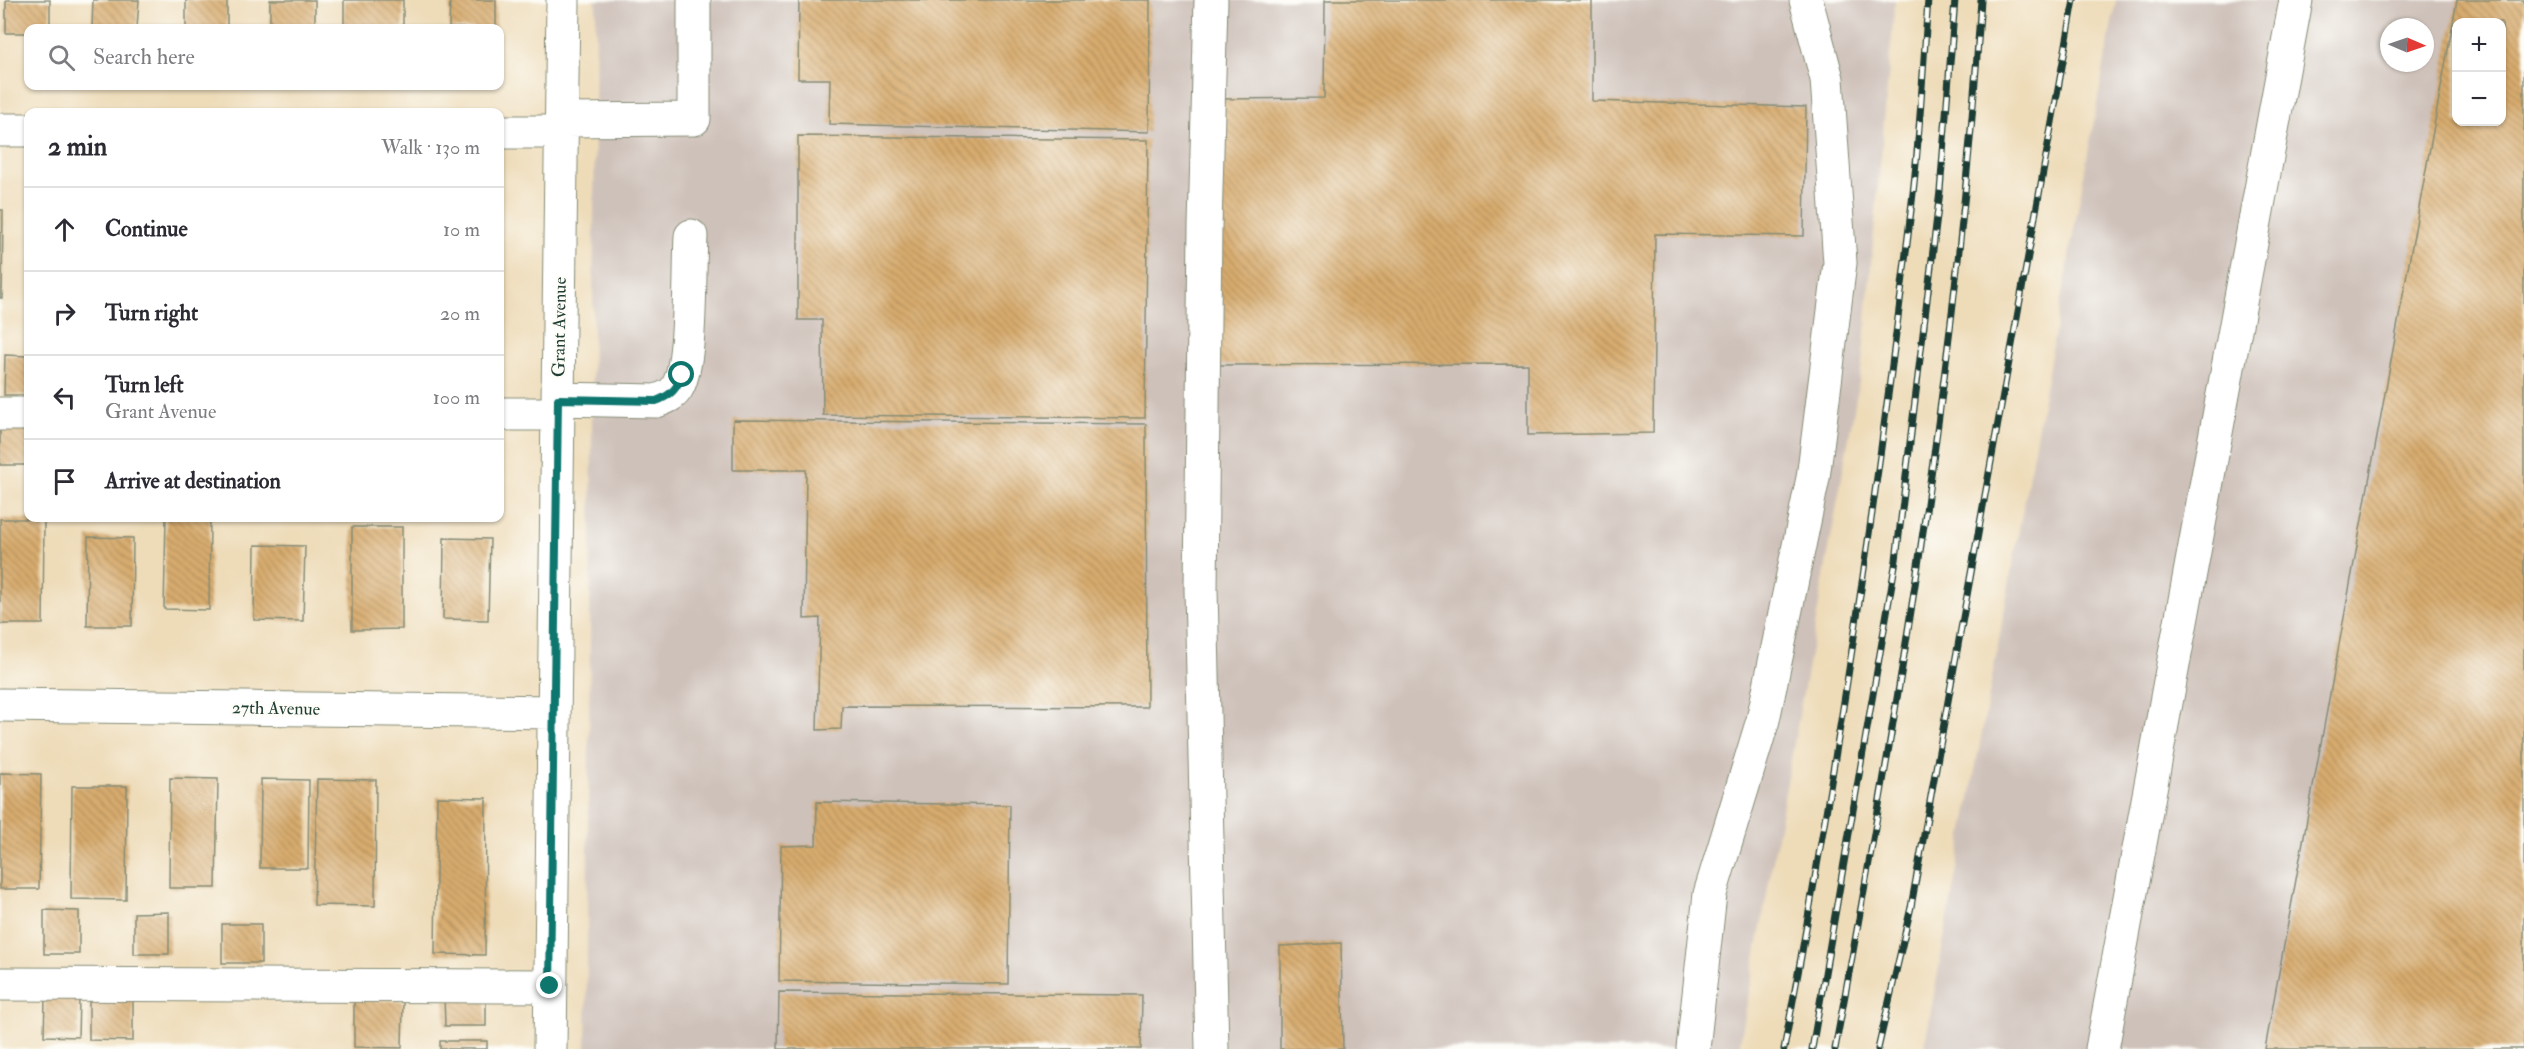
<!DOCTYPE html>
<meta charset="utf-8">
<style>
body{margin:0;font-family:"IM FELL Double Pica",serif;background:#f7f7f7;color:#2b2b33}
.controls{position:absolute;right:18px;top:18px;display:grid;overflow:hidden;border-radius:12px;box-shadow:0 2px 4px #0004}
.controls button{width:54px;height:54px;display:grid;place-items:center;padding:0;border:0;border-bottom:2px solid #e1e1e2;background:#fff;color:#2b2b33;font:30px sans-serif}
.compass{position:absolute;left:2380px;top:18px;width:54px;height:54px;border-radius:50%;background:#fff;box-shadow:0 2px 4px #0004;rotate:92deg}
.stop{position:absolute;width:18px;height:18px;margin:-14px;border:4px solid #0f766e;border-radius:50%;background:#fff}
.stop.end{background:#0f766e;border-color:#fff;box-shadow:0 2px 6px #0008}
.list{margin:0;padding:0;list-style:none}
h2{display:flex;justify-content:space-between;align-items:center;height:78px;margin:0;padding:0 24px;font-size:26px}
h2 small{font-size:20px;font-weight:400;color:#7c7c81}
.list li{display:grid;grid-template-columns:39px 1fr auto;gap:18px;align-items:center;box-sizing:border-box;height:84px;padding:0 24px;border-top:2px solid #e1e1e2}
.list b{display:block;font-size:22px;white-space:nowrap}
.list p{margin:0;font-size:20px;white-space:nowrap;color:#7c7c81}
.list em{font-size:20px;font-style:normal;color:#7c7c81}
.icon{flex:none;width:33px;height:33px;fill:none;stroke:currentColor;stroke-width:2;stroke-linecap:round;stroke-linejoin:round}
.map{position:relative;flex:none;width:2524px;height:1049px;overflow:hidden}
.search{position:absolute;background:#fff;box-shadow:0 2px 4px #0004;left:24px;top:24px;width:480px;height:66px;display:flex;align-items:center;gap:15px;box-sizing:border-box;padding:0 21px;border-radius:12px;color:#7c7c81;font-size:22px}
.panel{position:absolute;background:#fff;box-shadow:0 2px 4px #0004;left:24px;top:108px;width:480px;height:414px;border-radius:12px}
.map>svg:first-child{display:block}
.industrial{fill:#cec1ba;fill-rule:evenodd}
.building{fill:url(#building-back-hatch);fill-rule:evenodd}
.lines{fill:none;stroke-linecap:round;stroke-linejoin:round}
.minor-casing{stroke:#868c76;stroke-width:35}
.minor{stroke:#fff;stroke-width:33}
.rail-casing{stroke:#1f3d34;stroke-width:7}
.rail{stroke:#fdfcf7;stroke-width:4.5;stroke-dasharray:14;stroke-linecap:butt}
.route{stroke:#0f766e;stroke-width:8}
.labels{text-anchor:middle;stroke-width:4.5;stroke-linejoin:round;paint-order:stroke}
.street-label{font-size:18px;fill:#1f3d34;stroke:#fdfcf7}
</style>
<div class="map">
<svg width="2524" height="1049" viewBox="0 0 2524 1049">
<defs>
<pattern id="building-back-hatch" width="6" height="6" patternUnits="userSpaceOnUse" patternTransform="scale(1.5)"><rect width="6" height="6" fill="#d8ac6e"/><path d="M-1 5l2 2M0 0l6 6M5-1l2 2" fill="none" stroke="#af8d5b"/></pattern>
</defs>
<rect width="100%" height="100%" fill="#fdfcf7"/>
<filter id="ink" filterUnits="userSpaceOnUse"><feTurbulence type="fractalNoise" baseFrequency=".0167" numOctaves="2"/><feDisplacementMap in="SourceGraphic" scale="12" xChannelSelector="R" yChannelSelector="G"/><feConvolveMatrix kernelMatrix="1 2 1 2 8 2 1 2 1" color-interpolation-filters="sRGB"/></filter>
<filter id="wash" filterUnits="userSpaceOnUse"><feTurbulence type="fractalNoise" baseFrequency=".008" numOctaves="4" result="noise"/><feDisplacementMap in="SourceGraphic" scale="24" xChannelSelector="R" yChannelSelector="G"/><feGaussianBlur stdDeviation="1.35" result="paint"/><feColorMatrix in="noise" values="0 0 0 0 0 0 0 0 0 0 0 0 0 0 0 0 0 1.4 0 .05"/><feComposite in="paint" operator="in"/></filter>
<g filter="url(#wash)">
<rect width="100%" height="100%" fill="#eedcb9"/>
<path class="industrial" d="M596 0H1895L1862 365 1739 1049H586Z
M2116 0H2524V1049H1924ZM2456 22H2502V122H2456ZM2389 27H2425V63H2389Z"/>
<g id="blocks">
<path class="building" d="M6 0H50V28H28V33H6Z
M93 0H139L137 28H92Z
M186 0H227V28H186Z
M270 0H315V28H270Z
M344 0H403V28H344Z
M450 0H496V28H449Z
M799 0H1150L1149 132 829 124 830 79H798Z
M1325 0H1592V101L1806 107 1804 236 1655 234 1653 433 1528 435V364L1216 365 1222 99 1324 98Z
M2457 0H2524V1049H2265ZM2456 22H2502V122H2456Z
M798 136 1148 140 1145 418 823 415 822 320H798Z
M0 210H3L2 298H0Z
M5 355 28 356V395H4Z
M733 420 1146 424 1147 707 842 706 841 729 817 730 820 618 804 619 806 470H733Z
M0 426H28V465H0Z
M166 518H210L209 610 164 609Z
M0 519H44L43 624H0Z
M352 527H402V629L352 630Z
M88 537 133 538 132 626H87Z
M444 538 490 539 488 620 443 619Z
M255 545 305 546 303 621 254 620Z
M0 773 41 774 39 889H0Z
M170 778 218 779 216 888H169Z
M261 779 309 780 308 868H260Z
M317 779 376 780 375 906 314 905Z
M72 786H127L126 900 71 899Z
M437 797 486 798 485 955 435 954Z
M817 802 1010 805 1008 984 779 981 781 846 816 845Z
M44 910 79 911V954H44Z
M169 912V954H134V913Z
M222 924H261V963H222Z
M1341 943 1343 1049H1280V946Z
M779 992 1142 995 1141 1049H778Z
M444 995 486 996V1026H445Z
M89 997H133V1041L89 1040Z
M45 999H79L78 1037 44 1036Z
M354 1000 403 1001 402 1048 354 1047Z
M440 1041H487V1049H440Z"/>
</g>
</g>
<g filter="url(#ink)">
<use href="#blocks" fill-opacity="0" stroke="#868c76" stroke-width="1.5"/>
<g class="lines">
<defs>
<path id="minor" d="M1211 0 1205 227 1201 590 1212 1049
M563 120 694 119V0
M0 130H28
M500 132H562
M558 399 656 401C665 398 674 395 678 386 692 360 689 269 691 236
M0 414H28
M500 414H558
M0 705 553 712
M0 984 550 986
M550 1049 563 0
M1693 1049 1710 894 1763 720 1813 478 1840 263 1827 79 1806 0
M2102 1049 2296 0"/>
</defs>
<use href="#minor" class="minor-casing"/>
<use href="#minor" class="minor"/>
<defs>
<path id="rail" d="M1784 1049C1837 769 1879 485 1912 202 1920 135 1923 67 1928 0
M1812 1049 1896 560 1940 191 1955 0
M1835 1049C1900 702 1958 352 1981 0
M1878 1049 1911 907 2074 0"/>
</defs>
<use href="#rail" class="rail-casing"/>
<use href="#rail" class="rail"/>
</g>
</g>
<g class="lines" filter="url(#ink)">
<path class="route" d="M550 986 558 399 656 401C670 396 677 389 682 375"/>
</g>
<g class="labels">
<g class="street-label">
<text transform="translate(559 327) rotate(-89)" y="6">Grant Avenue</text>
<text transform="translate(276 708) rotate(1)" y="6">27th Avenue</text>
</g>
</g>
</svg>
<div class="controls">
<button>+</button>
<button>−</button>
</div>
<svg class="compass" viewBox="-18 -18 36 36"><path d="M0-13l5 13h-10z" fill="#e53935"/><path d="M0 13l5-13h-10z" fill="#7c7c81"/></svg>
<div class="stop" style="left:682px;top:375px"></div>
<div class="stop end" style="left:550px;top:986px"></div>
<div class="search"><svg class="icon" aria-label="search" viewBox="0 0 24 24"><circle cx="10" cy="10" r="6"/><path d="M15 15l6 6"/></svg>Search here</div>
<section class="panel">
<h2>2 min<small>Walk · 130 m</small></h2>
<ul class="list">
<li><svg class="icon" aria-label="ahead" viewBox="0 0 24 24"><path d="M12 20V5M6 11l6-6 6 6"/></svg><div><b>Continue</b></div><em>10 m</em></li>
<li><svg class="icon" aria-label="right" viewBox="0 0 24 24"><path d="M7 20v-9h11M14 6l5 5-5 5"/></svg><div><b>Turn right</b></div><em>20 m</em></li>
<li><svg class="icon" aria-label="left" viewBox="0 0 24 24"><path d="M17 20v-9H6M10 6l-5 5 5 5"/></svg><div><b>Turn left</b><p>Grant Avenue</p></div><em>100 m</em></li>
<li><svg class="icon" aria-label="arrive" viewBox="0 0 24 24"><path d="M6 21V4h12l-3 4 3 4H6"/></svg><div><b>Arrive at destination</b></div></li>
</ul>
</section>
</div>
